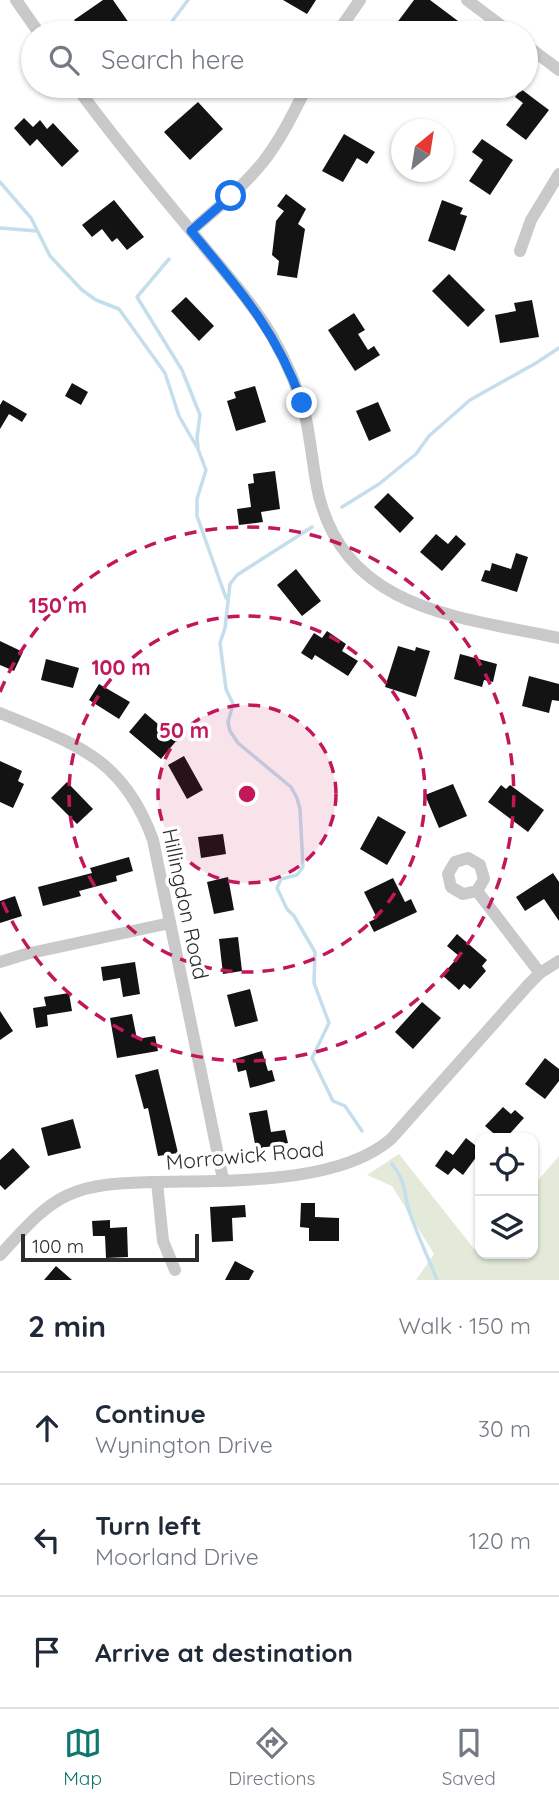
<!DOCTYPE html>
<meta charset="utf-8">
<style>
body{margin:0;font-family:Quicksand,sans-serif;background:#f6f6f7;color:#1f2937}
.controls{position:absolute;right:21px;bottom:21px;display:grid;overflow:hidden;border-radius:14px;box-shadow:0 2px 5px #0004}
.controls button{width:63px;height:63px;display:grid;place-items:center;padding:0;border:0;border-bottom:2px solid #e0e1e3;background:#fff;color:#1f2937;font:35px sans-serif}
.compass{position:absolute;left:391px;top:119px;width:63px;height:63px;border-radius:50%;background:#fff;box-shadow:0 2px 5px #0004;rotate:30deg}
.scale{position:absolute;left:21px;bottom:18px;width:178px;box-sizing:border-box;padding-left:7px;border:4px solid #2c2c2c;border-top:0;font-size:19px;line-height:24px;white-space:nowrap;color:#2c2c2c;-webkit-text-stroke:5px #fff;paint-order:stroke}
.stop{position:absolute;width:21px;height:21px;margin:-16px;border:5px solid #1a73e8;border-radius:50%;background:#fff}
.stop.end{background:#1a73e8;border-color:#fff;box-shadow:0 2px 7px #0008}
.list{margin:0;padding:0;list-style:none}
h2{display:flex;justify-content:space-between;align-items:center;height:91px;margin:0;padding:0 28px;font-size:30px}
h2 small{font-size:23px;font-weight:400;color:#747a83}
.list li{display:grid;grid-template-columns:46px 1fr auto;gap:21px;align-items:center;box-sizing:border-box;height:112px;padding:0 28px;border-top:2px solid #e0e1e3}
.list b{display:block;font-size:26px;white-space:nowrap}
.list p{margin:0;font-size:23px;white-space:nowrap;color:#747a83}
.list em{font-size:23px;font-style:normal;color:#747a83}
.icon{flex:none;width:38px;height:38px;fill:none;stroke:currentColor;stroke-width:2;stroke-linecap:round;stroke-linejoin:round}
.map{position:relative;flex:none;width:559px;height:1280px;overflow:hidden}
.search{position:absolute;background:#fff;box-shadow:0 2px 5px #0004;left:21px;right:21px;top:21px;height:77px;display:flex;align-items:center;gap:18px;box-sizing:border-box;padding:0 24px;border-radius:38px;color:#747a83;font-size:26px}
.sheet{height:427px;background:#fff}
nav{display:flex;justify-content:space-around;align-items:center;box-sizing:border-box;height:98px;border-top:2px solid #e0e1e3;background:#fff;font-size:19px;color:#747a83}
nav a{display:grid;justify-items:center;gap:4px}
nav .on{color:#0f766e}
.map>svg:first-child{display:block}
.green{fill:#e3ead9}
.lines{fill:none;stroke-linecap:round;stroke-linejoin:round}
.stream{stroke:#c4deeb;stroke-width:3.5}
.building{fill:#131313}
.minor{stroke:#c9c9c9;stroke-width:12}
.route{stroke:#1a73e8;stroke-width:9}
.ring{fill:none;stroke:#c2185b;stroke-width:3.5;stroke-dasharray:12 9}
.labels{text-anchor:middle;stroke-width:7;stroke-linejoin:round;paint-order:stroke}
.street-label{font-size:21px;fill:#2c2c2c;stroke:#fff}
.centre{fill:#c2185b;stroke:#fff;stroke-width:3.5}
.ring-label{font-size:21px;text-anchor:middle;font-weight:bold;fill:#c2185b;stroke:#fff;stroke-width:7;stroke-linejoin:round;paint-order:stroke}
</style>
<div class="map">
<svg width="559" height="1280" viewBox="0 0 559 1280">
<rect width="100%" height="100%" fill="#fff"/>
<path class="green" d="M399 1154 475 1250 480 1244V1254H533V1186L559 1156V1280H416L434 1254 392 1186 367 1175Z"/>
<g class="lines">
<path class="stream" d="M164 32 188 0
M0 182 31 218 50 256 82 290 96 300 119 309 165 373 179 416 198 449 206 470 197 499V516L226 598
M0 228 37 231
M169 259 137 297 182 370 200 415 197 438 198 447
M342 507 379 484 416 454 429 436 470 400 536 363 559 348
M312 527 237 575 230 584 225 628 220 643 226 689 233 704 228 722 230 731 238 743 291 787 297 798 300 809 303 867 297 875 281 879 277 888 287 909 294 916 315 952 314 983 329 1023 312 1058 333 1101 345 1106 362 1131
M392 1164C407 1184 403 1190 409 1211 417 1234 428 1257 437 1280"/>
</g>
<path class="building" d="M103 0H113L136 33H106L97 22 83 32 74 20Z
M283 0H316L307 14Z
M414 0H430L466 27 461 33H450L436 23 428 33H401L393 28Z
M521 89 549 110 526 140 506 125 523 103 515 97Z
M198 102 223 129 190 160 164 132Z
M24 118 33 127 40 120 47 129 53 123 79 151 62 167 37 139 30 146 14 128Z
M344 134 375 152 367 164 357 158 343 182 322 171Z
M482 139 513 160 490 195 469 181 483 160 472 152Z
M286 194 306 209 298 224 305 229 297 278 277 275 279 261 272 255 276 221 284 211 277 206Z
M114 200 144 237 127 250 117 238 112 242 102 229 92 237 82 225Z
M442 200 463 208 460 214 467 216 455 251 428 241Z
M449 274 485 310 468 327 432 291Z
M186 297 214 326 199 341 171 311Z
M532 300 539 337 500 343 495 315 516 311 514 303Z
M354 313 365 330 358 334 368 350 374 346 380 355 355 371 328 330Z
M72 383 88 392 81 405 65 396Z
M255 386 266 422 236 431 227 401 236 398 234 392Z
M3 400 27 414 22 422 9 414 0 429V405Z
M378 402 391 431 369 441 356 411Z
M275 471 280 509 261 512 263 522 239 525 237 509 251 507 248 484 254 483 253 474Z
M388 493 414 518 400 533 374 507Z
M436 534 448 544 456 535 466 544 442 571 420 552Z
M516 553 528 557 517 592 481 581 485 570 490 571 492 563 511 569Z
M296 569 321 601 302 616 277 585Z
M327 631 346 644 342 651 358 661 348 676 315 655 312 660 301 653 314 633 322 638Z
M0 641 23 652 14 671 0 665Z
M398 646 415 651 416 647 430 651 416 697 385 687Z
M460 654 497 664 493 682 484 680 482 687 454 679Z
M46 659 79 668 73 688 41 680Z
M529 676 559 684V701L552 700 549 713 522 706Z
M99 684 130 702 119 719 89 700Z
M145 713 177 740 161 759 129 732Z
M184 756 203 790 187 799 168 765Z
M0 761 22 771 18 781 24 784 13 808 0 802Z
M67 782 93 809 77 824 51 798Z
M453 784 467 816 439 828 425 795Z
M501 785 506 789 510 785 544 810 528 832 488 802Z
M378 816 406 832 387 865 360 849Z
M223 834 226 854 201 858 198 837Z
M129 857 133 871 116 876 117 881 79 891 81 896 43 906 38 887 92 873 90 868Z
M553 873 559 882V921L544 899 525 911 516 897Z
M228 877 234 910 214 914 207 882Z
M393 878 405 902 411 899 417 912 374 932 369 922 377 918 364 892Z
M15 896 22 916 0 923V901Z
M457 934 487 960 482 966 486 971 470 989 464 984 459 990 442 975 459 956 447 946Z
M238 937 242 971 223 974 219 939Z
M135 962 140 994 123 997 120 978 103 981 101 967Z
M250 989 258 1021 235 1027 227 995Z
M69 993 72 1011 47 1015 48 1026 36 1028 33 1008 46 1006 44 997Z
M422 1002 441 1018 413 1049 395 1032Z
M0 1011 13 1031 0 1040Z
M132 1014 137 1039 155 1036 158 1051 117 1058 110 1018Z
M262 1051 268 1071 272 1070 275 1081 250 1088 246 1070 238 1072 235 1059Z
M545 1058 559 1069V1081L545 1099 525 1084Z
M158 1069 178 1153 158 1156 148 1108 144 1109 135 1075Z
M503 1107 511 1114 515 1110 524 1118 506 1138H499L485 1126Z
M267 1110 271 1132 285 1130 288 1143 256 1149 249 1113Z
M73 1119 81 1148 48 1156 41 1128Z
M466 1138 480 1149V1152L463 1175 454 1168 448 1175 435 1166 446 1150 453 1155Z
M13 1148 30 1167 5 1190 0 1185V1160Z
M301 1203H315V1217L339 1218V1241H309V1228L300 1227Z
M245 1205 246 1217 232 1218 233 1241 212 1242 210 1207Z
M110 1220V1228L127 1227 128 1257 106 1258 105 1236H93L92 1221Z
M235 1261 254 1271 249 1280H225Z
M56 1266 72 1280H44Z"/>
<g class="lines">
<path class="minor" d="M16 0 39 33
M467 0 511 33
M337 33 360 0
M526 45 559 70
M76 86C116 142 161 194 205 248 228 276 253 304 272 336 287 362 299 390 306 419 311 443 313 468 318 492 345 611 461 617 559 638
M191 231C216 209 242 188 263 162 281 139 294 112 307 86
M520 251 531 220 559 174
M0 713C75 744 123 757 153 840L223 1179
M477 891 463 894 451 887 448 874 455 862 468 858 480 865 484 879 477 891 540 973
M0 962 26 954 170 923
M157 1182 163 1241 175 1270
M0 1255C21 1233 40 1208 68 1195 95 1183 124 1183 153 1182 222 1180 337 1186 391 1139L529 984 540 973 559 961"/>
</g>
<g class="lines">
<path class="route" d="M231 196 191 231C239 289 276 330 302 403"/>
</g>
<circle cx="247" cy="794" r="89" fill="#c2185b" fill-opacity=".12"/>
<g class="ring">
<circle cx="247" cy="794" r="89"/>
<circle cx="247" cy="794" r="178"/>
<path d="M0 692A267 267 0 1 1 0 896"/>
</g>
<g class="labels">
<g class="street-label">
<text transform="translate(185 904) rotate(78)" y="7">Hillingdon Road</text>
<text transform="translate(245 1156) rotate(-5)" y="7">Morrowick Road</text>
</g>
</g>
<circle cx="247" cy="794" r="10" class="centre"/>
<g class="ring-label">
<text x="58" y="613">150 m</text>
<text x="121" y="675">100 m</text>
<text x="184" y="738">50 m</text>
</g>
</svg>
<div class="controls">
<button><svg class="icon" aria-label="locate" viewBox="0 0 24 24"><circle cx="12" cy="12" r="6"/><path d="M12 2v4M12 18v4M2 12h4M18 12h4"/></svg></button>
<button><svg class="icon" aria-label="layers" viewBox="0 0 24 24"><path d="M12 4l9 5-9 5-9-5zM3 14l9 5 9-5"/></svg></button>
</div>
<svg class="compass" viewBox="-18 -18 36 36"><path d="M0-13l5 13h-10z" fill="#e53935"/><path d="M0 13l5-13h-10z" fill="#747a83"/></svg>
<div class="scale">100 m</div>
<div class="stop" style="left:231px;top:196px"></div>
<div class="stop end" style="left:302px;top:403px"></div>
<div class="search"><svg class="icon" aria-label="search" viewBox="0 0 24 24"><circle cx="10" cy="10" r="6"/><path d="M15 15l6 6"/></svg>Search here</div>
</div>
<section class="sheet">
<h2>2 min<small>Walk · 150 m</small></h2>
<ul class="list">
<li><svg class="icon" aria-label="ahead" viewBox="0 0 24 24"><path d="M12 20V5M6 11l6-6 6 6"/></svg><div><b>Continue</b><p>Wynington Drive</p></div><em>30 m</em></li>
<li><svg class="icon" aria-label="left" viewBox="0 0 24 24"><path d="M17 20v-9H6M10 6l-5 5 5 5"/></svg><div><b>Turn left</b><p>Moorland Drive</p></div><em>120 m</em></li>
<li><svg class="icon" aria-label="arrive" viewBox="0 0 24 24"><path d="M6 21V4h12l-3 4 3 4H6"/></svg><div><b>Arrive at destination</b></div></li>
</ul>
</section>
<nav>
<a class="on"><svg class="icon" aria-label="map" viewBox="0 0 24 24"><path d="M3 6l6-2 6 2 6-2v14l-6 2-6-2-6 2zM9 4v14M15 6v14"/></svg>Map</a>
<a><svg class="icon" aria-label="directions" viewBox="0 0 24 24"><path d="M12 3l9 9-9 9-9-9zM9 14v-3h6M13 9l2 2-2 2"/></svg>Directions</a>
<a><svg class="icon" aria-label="saved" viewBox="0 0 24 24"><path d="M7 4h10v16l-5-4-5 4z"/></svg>Saved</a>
</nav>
